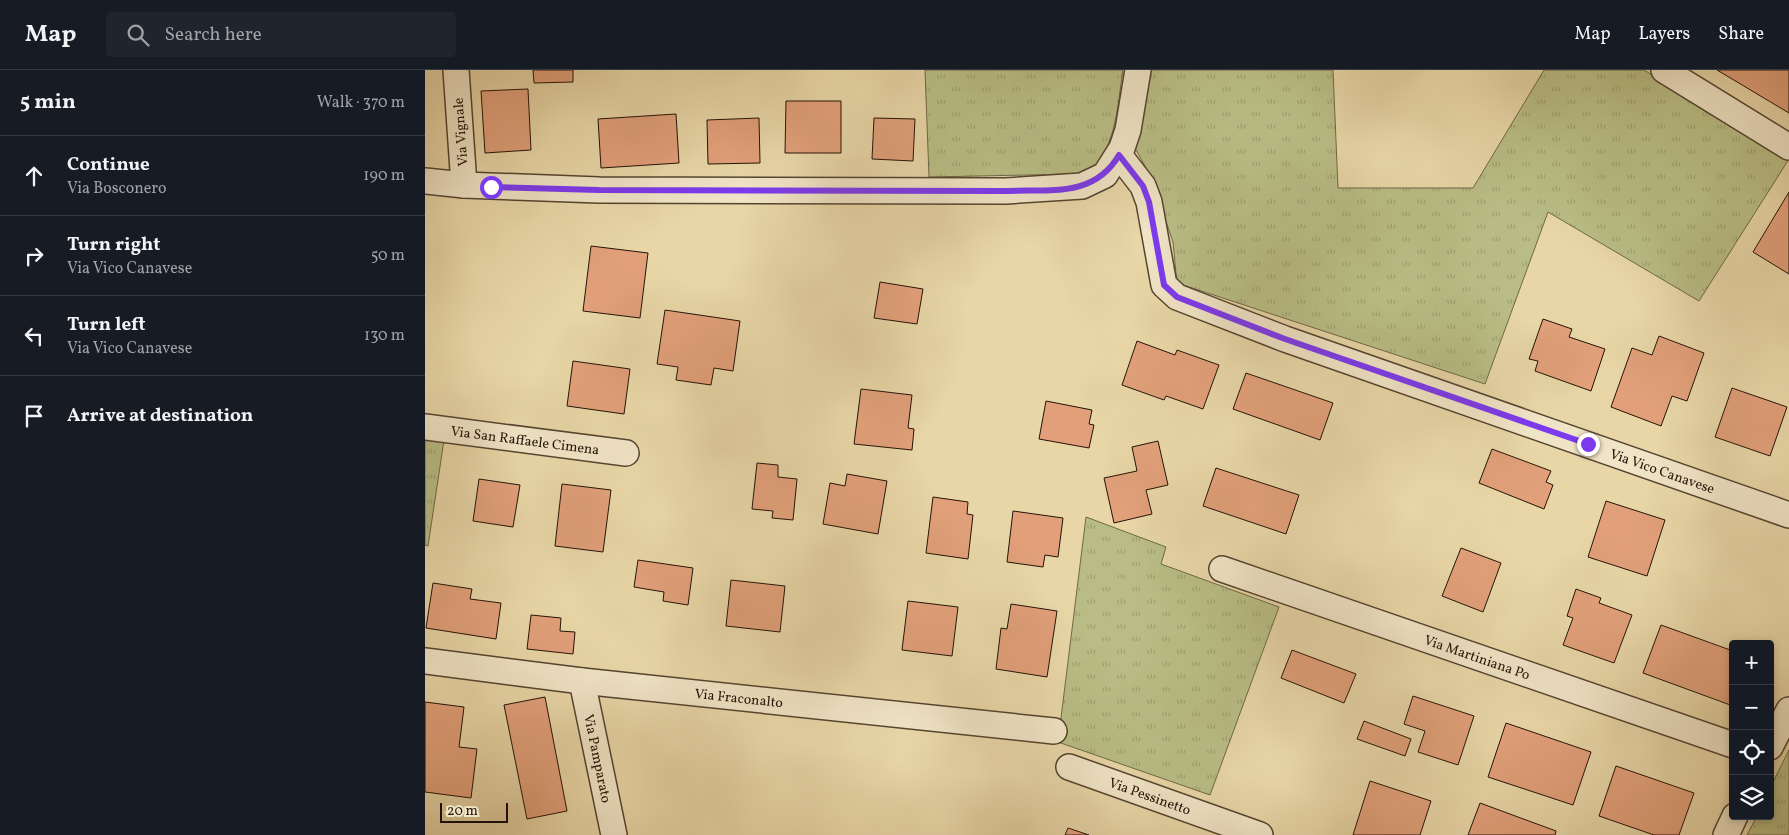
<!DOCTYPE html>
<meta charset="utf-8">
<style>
body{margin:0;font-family:Vollkorn,serif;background:#20242c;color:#f1f3f6}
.controls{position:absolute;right:15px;bottom:15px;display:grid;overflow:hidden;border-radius:5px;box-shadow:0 2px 8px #0003}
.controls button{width:45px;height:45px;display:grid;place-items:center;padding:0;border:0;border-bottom:1px solid #363941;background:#171b24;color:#f1f3f6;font:25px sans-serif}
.scale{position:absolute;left:15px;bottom:12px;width:68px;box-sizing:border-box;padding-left:5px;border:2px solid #241308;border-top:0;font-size:14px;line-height:18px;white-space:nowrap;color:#241308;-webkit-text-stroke:4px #f0e4c6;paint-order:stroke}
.stop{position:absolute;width:15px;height:15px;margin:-11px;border:4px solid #7c3aed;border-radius:50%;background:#fff}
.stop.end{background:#7c3aed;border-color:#fff;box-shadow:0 1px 5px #0008}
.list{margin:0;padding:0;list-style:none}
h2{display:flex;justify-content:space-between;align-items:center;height:65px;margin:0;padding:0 20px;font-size:21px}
h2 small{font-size:16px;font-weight:400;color:#9ea1a6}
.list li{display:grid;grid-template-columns:32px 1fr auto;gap:15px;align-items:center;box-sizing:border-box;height:80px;padding:0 20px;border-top:1px solid #363941}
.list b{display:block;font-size:19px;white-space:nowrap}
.list p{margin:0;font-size:16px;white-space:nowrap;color:#9ea1a6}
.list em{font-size:16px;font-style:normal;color:#9ea1a6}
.icon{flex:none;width:28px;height:28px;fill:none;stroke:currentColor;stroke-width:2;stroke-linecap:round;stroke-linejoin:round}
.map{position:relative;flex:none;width:1364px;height:765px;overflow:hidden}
header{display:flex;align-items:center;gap:30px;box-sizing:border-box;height:70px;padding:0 25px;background:#171b24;border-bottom:1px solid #363941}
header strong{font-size:24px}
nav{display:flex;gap:28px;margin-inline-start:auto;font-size:18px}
.search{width:350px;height:45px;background:#20242c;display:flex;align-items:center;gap:12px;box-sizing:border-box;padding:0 18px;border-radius:5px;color:#9ea1a6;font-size:19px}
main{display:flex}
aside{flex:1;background:#171b24}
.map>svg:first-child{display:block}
.grass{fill:url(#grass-tufts);stroke:#6e6846}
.building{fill:#e1a07a;stroke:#241308}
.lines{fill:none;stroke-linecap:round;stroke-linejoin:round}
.street-casing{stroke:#554430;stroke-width:28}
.street{stroke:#f0e4c6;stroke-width:25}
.route{stroke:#7c3aed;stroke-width:6}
.labels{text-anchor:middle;stroke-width:5;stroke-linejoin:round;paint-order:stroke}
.street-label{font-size:14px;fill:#241308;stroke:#f0e4c6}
</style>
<header>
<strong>Map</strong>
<div class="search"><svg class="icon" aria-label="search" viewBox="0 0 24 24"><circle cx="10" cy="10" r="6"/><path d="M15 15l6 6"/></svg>Search here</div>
<nav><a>Map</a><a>Layers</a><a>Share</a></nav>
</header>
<main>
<aside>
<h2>5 min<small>Walk · 370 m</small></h2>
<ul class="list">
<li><svg class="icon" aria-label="ahead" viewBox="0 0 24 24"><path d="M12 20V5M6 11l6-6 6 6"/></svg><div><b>Continue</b><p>Via Bosconero</p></div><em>190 m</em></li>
<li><svg class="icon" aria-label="right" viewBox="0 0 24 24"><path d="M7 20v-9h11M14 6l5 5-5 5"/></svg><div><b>Turn right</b><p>Via Vico Canavese</p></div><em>50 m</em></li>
<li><svg class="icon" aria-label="left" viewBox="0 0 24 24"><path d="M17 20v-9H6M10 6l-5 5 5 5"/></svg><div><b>Turn left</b><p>Via Vico Canavese</p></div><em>130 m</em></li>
<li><svg class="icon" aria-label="arrive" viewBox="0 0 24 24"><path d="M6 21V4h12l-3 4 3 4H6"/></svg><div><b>Arrive at destination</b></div></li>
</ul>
</aside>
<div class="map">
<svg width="1364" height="765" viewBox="0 0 1364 765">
<defs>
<pattern id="grass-tufts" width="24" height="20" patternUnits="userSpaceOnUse" patternTransform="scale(1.25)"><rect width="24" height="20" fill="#b9bd85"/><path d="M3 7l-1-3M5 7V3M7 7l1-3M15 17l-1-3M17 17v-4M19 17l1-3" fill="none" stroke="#9fa271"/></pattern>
</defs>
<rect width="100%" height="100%" fill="#e8d6a7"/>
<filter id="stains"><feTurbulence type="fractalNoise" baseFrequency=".004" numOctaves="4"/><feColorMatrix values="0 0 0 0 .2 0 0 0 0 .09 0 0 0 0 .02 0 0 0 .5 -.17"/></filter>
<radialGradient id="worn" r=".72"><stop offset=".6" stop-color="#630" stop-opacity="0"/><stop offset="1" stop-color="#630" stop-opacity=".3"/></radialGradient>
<path class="grass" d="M500 0H698C692 38 692 72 666 102L651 104 504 107Z
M726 0H908L913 118H1048L1119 0H1219L1364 89 1274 231 1123 142 1060 314 752 213 748 172 725 105 710 78Z
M0 367 19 370 3 476 0 475Z
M661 447 741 477 736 494 854 537 785 725 633 672Z
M1364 680V765H1322L1332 746H1345V718Z"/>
<path class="building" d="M108 0H148V12L109 13Z
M1292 0H1364V43Z
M103 19 106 80 60 83 56 21Z
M361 31H416V83H360Z
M251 44 254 93 176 98 173 49Z
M334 48 335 93 283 94 282 50Z
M449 48 490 49 488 91 447 89Z
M1364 122V204L1328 182Z
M166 176 223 183 215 248 158 241Z
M455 212 498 219 492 254 449 248Z
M240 240 315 251 308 301 289 298 286 315 251 310 253 297 232 294Z
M1118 249 1147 259 1144 267 1180 279 1166 321 1110 301 1113 291 1104 289Z
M1234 266 1279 283 1262 331 1247 326 1236 356 1186 337 1207 278 1227 285Z
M712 271 750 285 752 280 794 295 778 339 741 326 739 330 697 315Z
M148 291 205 299 199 344 142 336Z
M821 303 908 333 895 370 808 339Z
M1307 318 1362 337 1345 386 1290 367Z
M436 319 487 325 483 358 489 359 487 380 429 374Z
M621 331 667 340 664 354 669 355 664 378 614 369Z
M733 371 743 415 721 420 727 444 689 453 679 408 712 401 707 377Z
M1067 379 1126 401 1121 412 1128 415 1119 439 1054 413Z
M332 393 353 395V407L372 409 368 450 347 448 348 441 327 439Z
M791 398 874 425 861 464 778 436Z
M422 404 462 411 453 464 398 454 405 413 420 416Z
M54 409 95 415 88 457 48 451Z
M137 414 186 420 178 482 130 476Z
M508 427 543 432 542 444 548 445 543 489 501 483Z
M1181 431 1240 450 1222 506 1163 487Z
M588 441 638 448 633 487 620 485 618 497 582 492Z
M1036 478 1076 493 1058 542 1017 526Z
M213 490 268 498 263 535 238 531 239 522 209 517Z
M306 510 360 516 355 562 301 556Z
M8 513 47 519 45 529 76 533 71 569 1 558Z
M1151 519 1176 528 1174 533 1207 545 1189 593 1138 575 1148 548 1142 546Z
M483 531 533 537 527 586 477 580Z
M586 534 632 541 622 607 571 599 576 558 582 559Z
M106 545 136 548 135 561 150 562 148 584 102 579Z
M1236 555 1308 581V636L1218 603Z
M867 580 931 604 919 633 856 608Z
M988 626 1049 646 1033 695 993 682 1000 661 979 654Z
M120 627 142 741 102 749 79 635Z
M0 632 39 637 34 677 52 679 46 728 0 722Z
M939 651 986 669 980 686 932 669Z
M1081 653 1166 682 1148 735 1063 707Z
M1191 696 1269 723 1254 765H1229L1174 746Z
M945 711 1006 731 995 765H928Z
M1055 733 1131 761 1130 765H1043Z
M643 758 664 765H640Z"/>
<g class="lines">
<defs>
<g id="street">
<path d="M1239 0 1364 77"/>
<path id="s1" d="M694 85 718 116 724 132 739 215 752 227 860 269 1364 445"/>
<path d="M0 111 39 115 31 0"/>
<path d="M39 115 174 120 581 121 657 116 680 105 697 78 703 60 713 0"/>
<path id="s2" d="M0 357 201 383"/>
<path id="s3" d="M797 499 1308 675"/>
<path id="s4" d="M0 591 157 611 629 661"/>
<path id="s5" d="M157 611 189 765"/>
<path d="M1345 677 1364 640"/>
<path id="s6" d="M644 697 835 765"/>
<path d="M1301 765 1310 746"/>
</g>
</defs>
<use href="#street" class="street-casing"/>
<use href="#street" class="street"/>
</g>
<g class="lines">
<path class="route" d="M66 117 174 120 581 121C625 119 669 128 694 85L718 116 724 132 739 215 752 227 860 269 1163 374"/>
</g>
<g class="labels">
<g class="street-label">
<text transform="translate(35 62) rotate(-94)" y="5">Via Vignale</text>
<text dy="5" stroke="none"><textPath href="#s2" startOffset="101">Via San Raffaele Cimena</textPath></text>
<text dy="5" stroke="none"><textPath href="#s1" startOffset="674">Via Vico Canavese</textPath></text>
<text dy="5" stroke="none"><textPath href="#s3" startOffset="270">Via Martiniana Po</textPath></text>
<text dy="5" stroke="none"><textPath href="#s4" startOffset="316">Via Fraconalto</textPath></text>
<text dy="5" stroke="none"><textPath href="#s5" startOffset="79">Via Pamparato</textPath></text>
<text dy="5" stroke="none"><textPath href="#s6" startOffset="86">Via Pessinetto</textPath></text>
</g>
</g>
<rect width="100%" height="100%" filter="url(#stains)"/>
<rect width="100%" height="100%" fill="url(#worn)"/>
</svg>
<div class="controls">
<button>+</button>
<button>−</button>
<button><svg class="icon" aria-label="locate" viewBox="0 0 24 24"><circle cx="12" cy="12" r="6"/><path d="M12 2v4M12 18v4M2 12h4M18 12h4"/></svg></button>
<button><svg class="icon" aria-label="layers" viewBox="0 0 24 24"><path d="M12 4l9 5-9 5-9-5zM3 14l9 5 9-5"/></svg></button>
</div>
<div class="scale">20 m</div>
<div class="stop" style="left:66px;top:117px"></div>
<div class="stop end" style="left:1163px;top:374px"></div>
</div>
</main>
